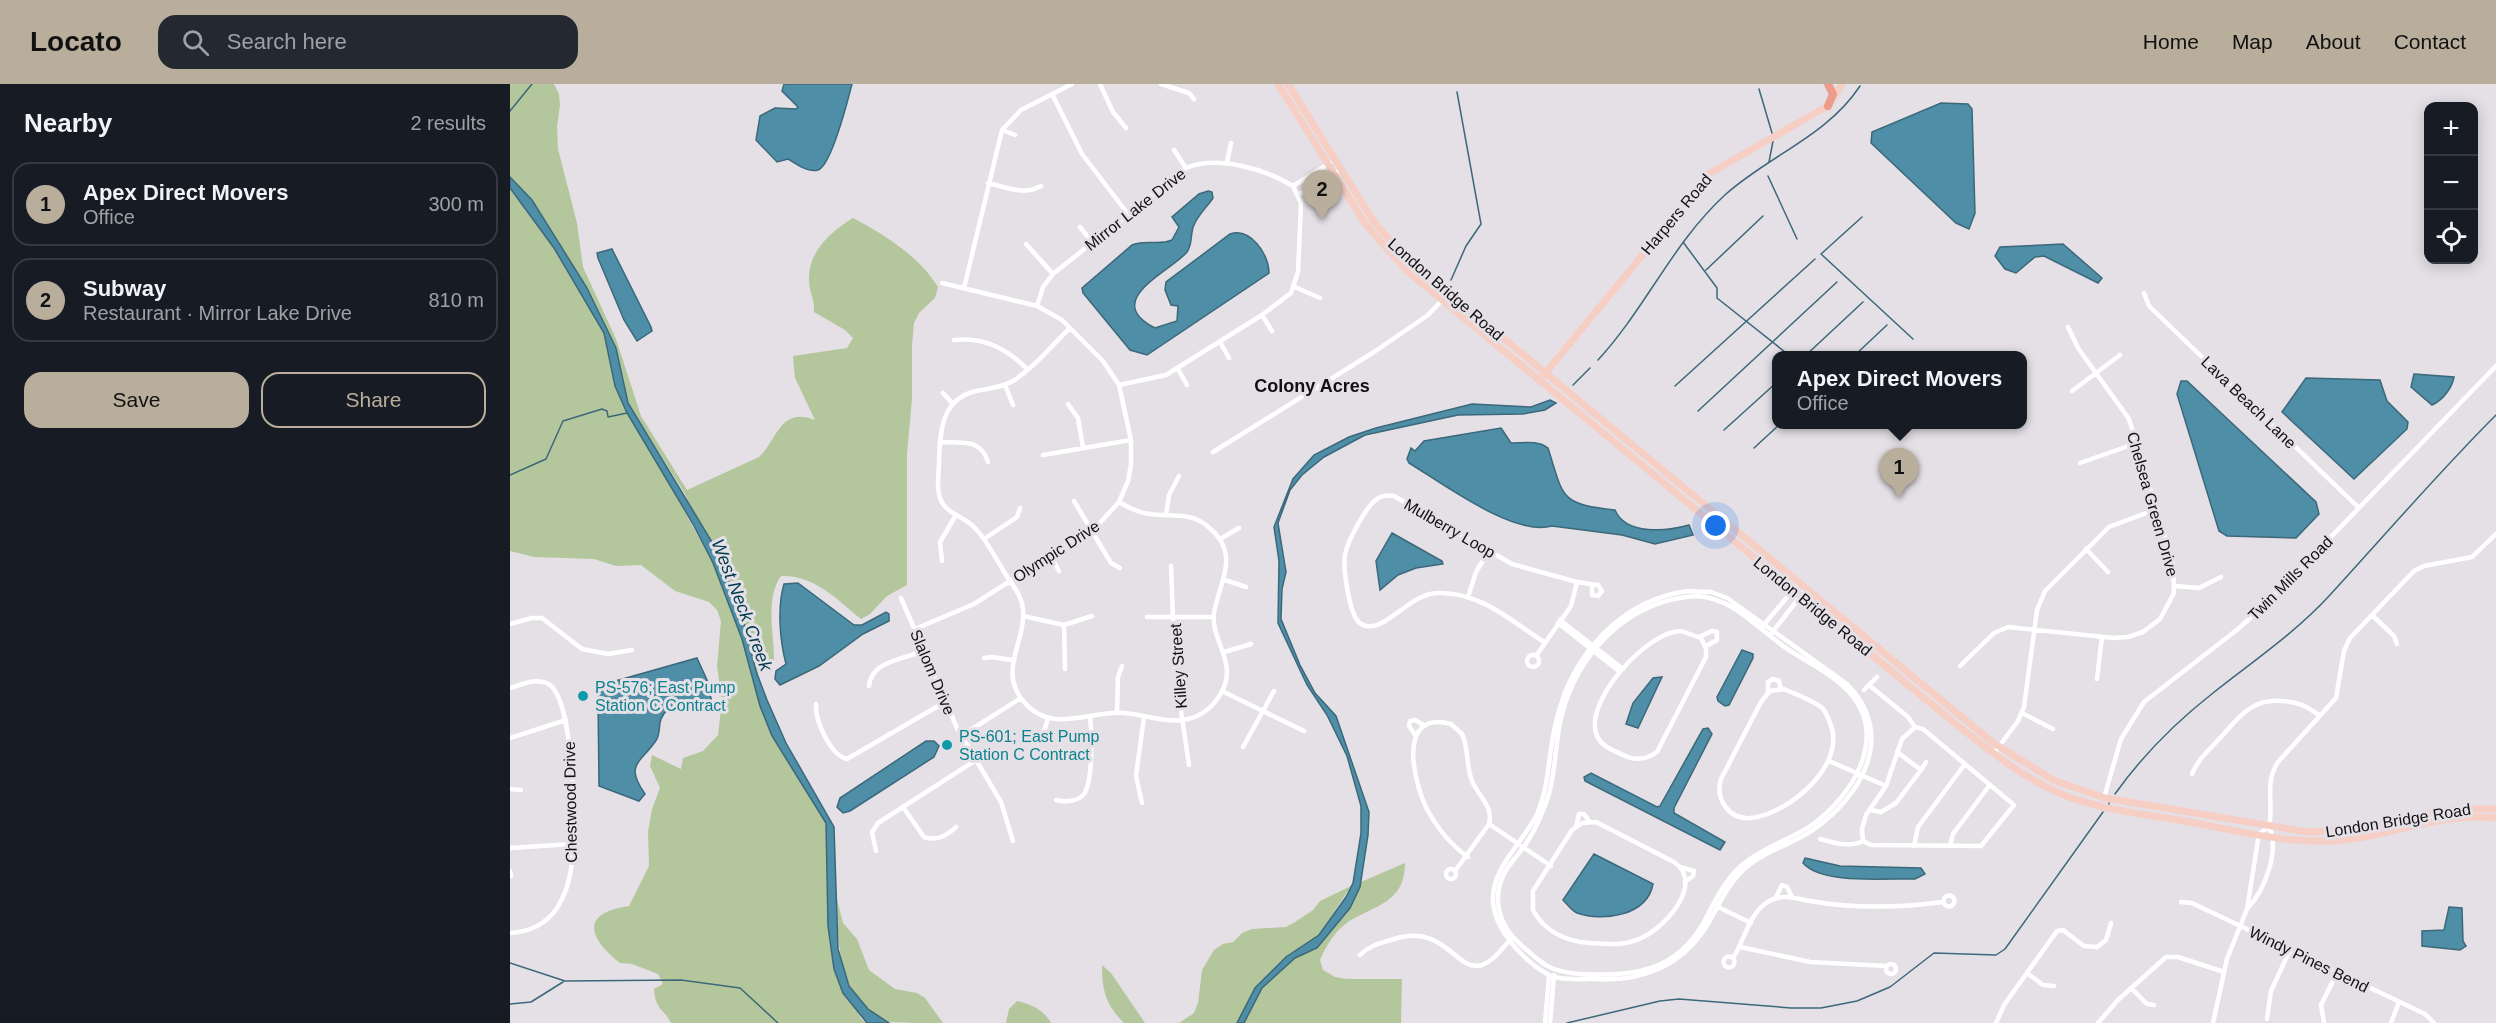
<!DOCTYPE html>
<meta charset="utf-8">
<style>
body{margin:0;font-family:Helvetica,sans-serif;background:#242831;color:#f1f3f6}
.controls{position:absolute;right:18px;top:18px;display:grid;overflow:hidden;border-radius:12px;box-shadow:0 3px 15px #0003}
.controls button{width:54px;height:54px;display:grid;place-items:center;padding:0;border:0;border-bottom:2px solid #363941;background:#171b24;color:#f1f3f6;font:30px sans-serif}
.you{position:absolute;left:1206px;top:442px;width:21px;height:21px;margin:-15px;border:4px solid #fff;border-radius:50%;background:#1a73e8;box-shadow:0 0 0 9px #1a73e833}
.badge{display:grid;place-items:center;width:39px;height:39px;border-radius:50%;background:#b9ae9b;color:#111;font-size:20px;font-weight:700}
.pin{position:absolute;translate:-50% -50px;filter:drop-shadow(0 2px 3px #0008)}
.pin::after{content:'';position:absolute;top:32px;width:21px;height:18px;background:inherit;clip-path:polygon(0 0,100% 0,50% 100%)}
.popup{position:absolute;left:1262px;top:267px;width:255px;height:78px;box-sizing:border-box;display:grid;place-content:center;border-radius:12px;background:#171b24;filter:drop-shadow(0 2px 4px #0005);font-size:20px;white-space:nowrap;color:#9ea1a6}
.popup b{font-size:22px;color:#f1f3f6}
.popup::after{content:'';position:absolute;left:50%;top:100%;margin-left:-12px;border:12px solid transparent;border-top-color:#171b24}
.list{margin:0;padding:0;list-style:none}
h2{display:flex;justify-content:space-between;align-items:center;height:78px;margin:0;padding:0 24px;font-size:26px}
h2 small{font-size:20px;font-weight:400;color:#9ea1a6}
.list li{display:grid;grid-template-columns:39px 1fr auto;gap:18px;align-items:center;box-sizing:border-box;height:84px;margin:0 12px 12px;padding:0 12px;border:2px solid #363941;border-radius:18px}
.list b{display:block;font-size:22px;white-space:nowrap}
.list p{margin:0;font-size:20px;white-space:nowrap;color:#9ea1a6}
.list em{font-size:20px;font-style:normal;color:#9ea1a6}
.actions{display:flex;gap:12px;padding:18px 24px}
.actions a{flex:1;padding:14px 0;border:2px solid #b9ae9b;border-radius:18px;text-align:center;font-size:21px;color:#b9ae9b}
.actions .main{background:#b9ae9b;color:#111}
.icon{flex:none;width:33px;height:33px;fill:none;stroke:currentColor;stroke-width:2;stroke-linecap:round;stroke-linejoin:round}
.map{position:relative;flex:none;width:1986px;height:939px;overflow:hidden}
header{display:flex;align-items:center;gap:36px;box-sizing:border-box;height:84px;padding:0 30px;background:#b9ae9b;color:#111}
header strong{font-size:28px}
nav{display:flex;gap:33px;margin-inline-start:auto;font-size:21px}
.search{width:420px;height:54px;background:#242831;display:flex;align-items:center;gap:15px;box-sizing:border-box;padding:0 21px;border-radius:18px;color:#9ea1a6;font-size:22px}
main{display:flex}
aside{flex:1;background:#171b24}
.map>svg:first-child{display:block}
.green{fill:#b4c79c}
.water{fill:#4e8ea7;stroke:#3c687a;stroke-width:1.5}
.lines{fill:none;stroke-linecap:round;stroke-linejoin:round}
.stream{stroke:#3c687a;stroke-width:1.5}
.street{stroke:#fff;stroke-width:4.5}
.secondary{stroke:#f6cec4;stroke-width:7}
.primary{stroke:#ee9c8a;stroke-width:8}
.culture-dot{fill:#0f9aa8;stroke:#e4e0e6;stroke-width:2}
.labels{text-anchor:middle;stroke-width:6;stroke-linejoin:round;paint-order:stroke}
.street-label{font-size:16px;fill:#111012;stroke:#e4e0e6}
.culture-label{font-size:16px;fill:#0d838f;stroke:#e4e0e6;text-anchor:start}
.neighbourhood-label{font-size:18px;font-weight:bold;fill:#111012;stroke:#e4e0e6}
.water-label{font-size:18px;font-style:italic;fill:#003a4d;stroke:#e4e0e6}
</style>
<header>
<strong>Locato</strong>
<div class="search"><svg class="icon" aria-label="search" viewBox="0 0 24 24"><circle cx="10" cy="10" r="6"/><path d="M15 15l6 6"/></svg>Search here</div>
<nav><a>Home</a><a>Map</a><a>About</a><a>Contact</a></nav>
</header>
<main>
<aside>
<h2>Nearby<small>2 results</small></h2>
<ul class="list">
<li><span class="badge">1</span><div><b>Apex Direct Movers</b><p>Office</p></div><em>300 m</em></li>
<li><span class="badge">2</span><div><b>Subway</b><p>Restaurant · Mirror Lake Drive</p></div><em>810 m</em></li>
</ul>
<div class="actions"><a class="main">Save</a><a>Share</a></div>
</aside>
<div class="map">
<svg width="1986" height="939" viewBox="0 0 1986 939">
<rect width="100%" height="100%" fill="#e4e0e6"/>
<path class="green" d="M0 0H44L49 10 50 21 47 43 48 65 67 139 73 183 106 255 131 332 177 406 249 373C268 355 270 322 305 336L285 294 283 272 337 264 343 254 335 246 304 228C305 216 299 208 299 196 298 168 320 148 343 134 375 151 409 172 428 203L425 214 409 229 404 239 402 261V315L397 370V501L377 512 360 530 351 535C326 515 305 491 271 492 254 516 265 553 264 580L247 590 175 410 118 319 106 264 77 204 22 116 0 93Z
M0 104 44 164 94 249 105 302 203 479 232 555 250 622 262 652 316 739 324 885 352 936 357 939H161C154 924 146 928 144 905L153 900 148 890 122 880 110 879C78 854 70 829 119 822L139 782 138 748 142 725 150 704 140 682 142 671 171 685 173 674 193 667 208 651 212 616 207 583 211 537 207 526 199 518 165 507 131 481 106 482 84 475 24 473 0 467Z
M895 779C895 819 865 821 838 838 825 847 816 862 810 876L813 886 825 893 837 895H892L891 939H734L752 904 785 874 807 864 851 798Z
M841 802 809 851 776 873 745 904 727 939H669L684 929 688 919 692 886 704 866 713 860 723 858 732 849 742 845 776 843 785 838 803 826 810 817Z
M327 816 333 839 347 855 359 886 385 905 407 909 415 914 433 939C420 939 388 939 377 938 328 916 328 862 327 816Z
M592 881 601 889 635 939H614C596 921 592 907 592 881Z
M507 917C521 920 534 926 541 939H496L499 925Z"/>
<path class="water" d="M274 0H342C338 15 322 81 308 86 298 89 287 80 278 75L267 78 246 56 250 32 265 24 286 25 288 23 272 7Z
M1431 19 1458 20 1462 25 1465 129 1459 145 1446 139 1361 59 1362 48Z
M0 93 22 116 77 204 106 264 118 319 205 463 232 531 246 587 257 616 276 659 324 743 328 865 339 902 358 925 379 939H357L333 909 324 885 318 842 316 739 262 652 250 622 232 555 203 479 183 440 117 329 105 302 94 249 44 164 0 104Z
M698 107 702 108 703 114C697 123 688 131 684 141 680 149 683 160 677 168 662 187 590 216 645 244L667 237 668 222 661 221 655 206 656 198 720 150C740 143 759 170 759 189L637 271 620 266 573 209 572 204 622 161C635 155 649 162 662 156L669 143 662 133 689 110Z
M1553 160 1592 194 1588 199 1534 172 1525 173 1506 189 1495 185 1485 172 1490 163Z
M102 165 141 243 142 247 127 257 114 236 88 174 87 169Z
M1904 290 1944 293C1942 304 1933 316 1922 321L1901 303Z
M1796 294 1870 296 1877 317 1898 338 1897 345 1844 395 1772 328Z
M1671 297H1677L1806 418 1809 430 1786 454 1717 452 1709 447 1667 310Z
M1040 316 1046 319 1035 326 1013 330 948 331 855 351 814 373 792 391 780 406 768 439 776 488 772 505 771 535 790 581 805 609 826 632 859 728 858 751 850 803 840 824 807 864 785 874 752 904 734 939H727L745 904 776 873 809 851 836 813 843 799 851 749V722L837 672 817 631 797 601 768 539 769 477 764 443 783 395 804 371 839 353 866 344 962 320 1021 323Z
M991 344 1001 359C1013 359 1028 356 1038 364 1054 414 1049 420 1105 426 1116 452 1158 447 1179 441L1183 451 1145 460 1112 451 1042 442C1004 453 932 399 899 379L897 375 901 364 905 367 914 357Z
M882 449 932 477 933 480 906 484 888 491 870 506 866 477Z
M288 499 344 541H352L376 528 379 530V537L353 550 309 582 270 601 265 595 266 587 276 580C270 557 267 524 274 500Z
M1232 566 1243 570V574L1219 621 1215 622 1208 617 1207 613Z
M187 574 197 596 202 619C186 619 157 617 151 635 148 643 151 651 145 658 129 680 115 681 135 710L129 717 89 702 88 614 92 604 102 598Z
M1152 593 1128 644 1116 640 1123 619 1143 594Z
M1198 644 1202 650 1164 724V729L1215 758 1210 766 1075 697 1074 693 1081 689 1147 723 1150 722 1193 645Z
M416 657H424L429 662 424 673 340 727 333 729 327 723 330 714Z
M1084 770 1143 800C1137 832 1093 838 1067 829 1062 827 1057 820 1053 816Z
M1295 774 1330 782 1411 784 1415 790 1405 795C1376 794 1312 801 1293 779Z
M1939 823 1952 824 1953 857 1956 862 1950 866 1912 862V847L1934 846Z"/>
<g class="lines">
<path class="stream" d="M1249 5 1262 49
M0 27 22 0
M1259 78 1263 57
M1258 92 1287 155
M1352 133 1311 170 1403 255
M1173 158 1207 204V214L1280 272
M1196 186 1253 132
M941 196 956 162 971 140 947 8
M1295 272 1353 218
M1344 272 1377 241
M1088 276C1136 224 1163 158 1216 110 1260 71 1317 52 1350 2
M1063 301 1080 284
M1165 302 1305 175
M1188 327 1327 198
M1214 346 1266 299
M1244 364 1270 340
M0 391 36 375 53 337 92 325 97 327 98 333 117 329
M1605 710C1632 672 1666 638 1703 609 1742 578 1785 549 1819 512 1875 451 1928 389 1986 331
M1599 720V719
M0 879 55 897 171 896 230 904 268 939
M0 920 21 918 53 898
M1057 939 1150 917 1169 915 1281 924H1311L1347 917 1380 903 1424 869 1486 871 1495 865 1593 728"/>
<path class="street" d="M590 0 603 28 616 44
M651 0 679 9 684 15
M542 10 572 70 618 130
M492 46 505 51
M664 66 676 84
M717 78 721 59
M478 99C496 103 514 112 531 102
M783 102 820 79
M789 110 831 85
M570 143 582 158
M516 160 543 190
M785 203 810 214
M454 204 492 46 511 26 562 0
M1634 209 1639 222 1849 424
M527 222 533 203 543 190 676 84C707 71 755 85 783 102L791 119 788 188 781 209 752 231 656 291 609 301
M752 231 762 247
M560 244C542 261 524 284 503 297 491 304 479 304 466 307 431 315 430 348 429 377 429 390 425 408 433 420 440 431 455 433 464 443 477 456 486 475 496 491 503 502 512 512 513 525 516 559 487 587 514 618 542 651 580 626 615 629 636 631 657 640 678 635 692 632 704 622 711 609 729 579 700 556 704 529 710 495 732 469 696 441 680 428 659 433 640 430 629 429 619 424 609 418
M444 256C474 253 496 264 517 285
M710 258 719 274
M668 285 677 301
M495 301 503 321
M1562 307 1610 271
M433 309 443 320
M558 320 568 334 573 364
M430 358C451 359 471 354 478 378
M703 368 864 268 918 231 938 210
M533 371 621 356
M1570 379 1627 359
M564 417 601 479 610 484
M656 431 659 411 669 392
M474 455 507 433 510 424
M710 455 729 444
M1576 465 1598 488
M540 471 549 487
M432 477 430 458 446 431
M661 482 665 586 679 681
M715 496 736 503
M1067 498 1088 501 1092 507 1088 512 1082 511V502
M1665 502 1689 504 1711 493
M1178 507 1201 508 1217 514 1337 600C1387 650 1352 712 1303 746 1281 761 1254 767 1234 785 1216 802 1209 822 1196 843 1171 882 1132 898 1086 895 1072 895 1050 897 1037 890 1013 876 984 845 983 817 981 784 1014 758 1027 730 1040 700 1038 669 1046 638 1061 572 1110 516 1178 507Z
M1186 512C1225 514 1248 546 1279 566 1299 579 1324 591 1340 609 1379 654 1342 712 1302 741 1280 756 1253 763 1232 781 1214 797 1205 817 1194 838 1166 888 1122 893 1070 890 1040 888 1032 880 1010 860 989 842 981 814 995 788 1002 776 1012 767 1019 755 1027 742 1033 728 1038 713 1046 688 1045 660 1051 634 1067 569 1118 516 1186 512Z
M958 513 966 488 978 468
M391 514 447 644 491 718 503 757
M1862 531 1884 552 1887 560
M513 532 554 541 582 532
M637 533H704
M1050 536 1113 585
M1048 539 1110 588
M0 540 22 534H32L72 565 98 570 122 566
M554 541 555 585
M1252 543 1289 499
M405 545 464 520 588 441 609 418 618 397 621 381V356L609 301 593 277 552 236 527 222 432 199
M1171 547 1191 554 1196 565V573L1147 668C1136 676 1125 677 1113 671 1103 666 1092 663 1087 652 1072 619 1137 547 1171 547Z
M1261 550 1296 505
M1189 553 1202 547 1207 548V556L1196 562
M714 568 741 560
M1017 577a6 6 0 1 1 12 0a6 6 0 1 1-12 0Z
M1026 572 1061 522 1067 498 1002 480 884 412C878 411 872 411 867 415 856 422 837 458 835 471 833 484 839 533 851 540 873 553 898 509 928 509 971 508 1001 537 1034 558
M474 574 482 573 502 576
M1450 582 1484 549 1498 543 1604 554 1618 553 1633 548 1650 535 1664 509 1663 479 1619 335 1568 264 1558 243
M1587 595 1592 553
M1359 601 1398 633 1405 643
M359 602C361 576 395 576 414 566
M0 604C13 600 27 593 40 601 65 620 66 753 61 785 59 799 54 813 47 824 36 840 19 848 0 849
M1274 605C1285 610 1302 616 1311 623 1316 627 1318 634 1320 639 1338 680 1279 730 1241 734 1218 736 1205 714 1211 695L1251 618 1260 607Z
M1354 606 1367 593
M712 607 794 647
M1258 609V598L1263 595 1269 597 1271 605
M306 620C305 636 320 671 337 675L435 618
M607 629 608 593 612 582
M1512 629 1543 645
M451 652 511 614
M906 652 899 642 900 637 905 636 915 642
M0 654 56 636
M733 663 764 607
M523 665 533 651 538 634
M1484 669 1508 637 1514 623 1527 526 1535 507 1599 443 1647 425
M1319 677 1376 702
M1411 686 1416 678
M1682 690C1688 675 1700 665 1711 653 1729 633 1742 614 1772 617 1788 618 1797 622 1810 632
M0 705 11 706
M1594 714 1611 655 1634 618 1728 545 1763 513 1986 282
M546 716C555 718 568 718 574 710 583 697 582 649 580 633
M632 719 626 692 634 633
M393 723 414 753C426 757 437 752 446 743
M1361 726 1371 728 1386 719 1411 686 1387 668
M1086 738 1164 778C1196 800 1153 846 1129 855 1113 862 1096 860 1079 859 1055 857 1035 848 1023 826V807L1062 746 1072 739Z
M1066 743 1069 730H1074L1080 738
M1759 743C1764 720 1754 699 1768 678L1826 614 1834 567 1840 554 1904 487 1914 482 1962 473 1986 450
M1310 755C1325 759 1339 764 1353 757
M1353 757 1361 761 1471 762 1504 721 1413 645 1405 643
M1353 757 1352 745 1356 731 1376 702 1392 655 1405 643
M1404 762 1408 743 1455 680
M1440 762 1443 750 1479 702
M0 764 62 760
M366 767 362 748 368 739 466 676
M958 773C941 761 928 745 918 727 904 701 885 625 941 640L952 650C959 665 956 682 962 697 968 712 984 722 979 740L1041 782
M1170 783 1184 787 1183 792 1175 798
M936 790a5 5 0 1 1 10 0a5 5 0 1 1-10 0Z
M0 787 1 792
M945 787 979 740
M1433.5 817a5.5 5.5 0 1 1 11 0a5.5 5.5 0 1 1-11 0Z
M1265 815 1272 801 1277 803 1282 813
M1671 818 1682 819 1915 930 1924 939
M1206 822 1241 839
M1737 825C1755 806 1770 767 1759 743
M1230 863 1300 878 1377 882
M850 871C860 861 871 859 884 855 937 839 945 889 972 881 984 877 992 864 1000 856
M1213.5 878a5.5 5.5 0 1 1 11 0a5.5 5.5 0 1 1-11 0Z
M1223 874C1234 857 1239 831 1256 819 1270 809 1284 814 1300 817 1345 825 1388 824 1433 818
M1376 885a5 5 0 1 1 10 0a5 5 0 1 1-10 0Z
M1517 889 1533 901 1544 902
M1621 904 1637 920 1644 921
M1757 935 1761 907 1780 866
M1814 938 1811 921 1827 889
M1035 939 1039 891
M1040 939 1044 891
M1486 939 1494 921 1547 847 1553 846 1574 862 1587 863 1596 856 1601 839
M1588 939 1608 916 1656 873H1668L1714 888
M1703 939 1717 875 1737 825 1749 750 1759 743
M1881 939 1889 918"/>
<path class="secondary" d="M768 0 856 141 896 186 1443 638C1476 664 1510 692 1549 709 1586 725 1628 729 1668 736 1722 745 1779 762 1834 756 1886 750 1933 728 1986 734
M778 0 864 138 895 173 1482 658 1543 696 1595 714 1797 748 1841 746 1943 725H1986
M1033 292 1200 89 1318 22 1332 0"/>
<path class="primary" d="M1318 0 1323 10 1318 22"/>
</g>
<g class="culture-dot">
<circle cx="73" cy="612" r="6"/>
<circle cx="437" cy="661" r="6"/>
</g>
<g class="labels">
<g class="street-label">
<text transform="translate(625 125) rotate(-38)" y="6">Mirror Lake Drive</text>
<text transform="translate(1166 130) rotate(-50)" y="6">Harpers Road</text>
<text transform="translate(936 205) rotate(41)" y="6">London Bridge Road</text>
<text transform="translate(1739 318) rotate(44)" y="6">Lava Beach Lane</text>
<text transform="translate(1643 420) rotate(74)" y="6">Chelsea Green Drive</text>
<text transform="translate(940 444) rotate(30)" y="6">Mulberry Loop</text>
<text transform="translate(546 467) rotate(-33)" y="6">Olympic Drive</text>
<text transform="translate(1780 494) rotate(-45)" y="6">Twin Mills Road</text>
<text transform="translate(1303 522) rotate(39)" y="6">London Bridge Road</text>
<text transform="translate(668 582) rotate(-94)" y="6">Killey Street</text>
<text transform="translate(423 588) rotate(67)" y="6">Slalom Drive</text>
<text transform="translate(60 718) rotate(-91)" y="6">Chestwood Drive</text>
<text transform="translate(1888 736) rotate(-9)" y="6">London Bridge Road</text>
<text transform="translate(1799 875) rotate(26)" y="6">Windy Pines Bend</text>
</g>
<g class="culture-label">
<text x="85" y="609">PS-576; East Pump<tspan x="85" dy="18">Station C Contract</tspan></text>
<text x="449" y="658">PS-601; East Pump<tspan x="449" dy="18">Station C Contract</tspan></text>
</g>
<g class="neighbourhood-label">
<text x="802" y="308">Colony Acres</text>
</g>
<g class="water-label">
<text transform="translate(232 521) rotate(69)" y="6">West Neck Creek</text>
</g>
</g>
</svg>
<div class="controls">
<button>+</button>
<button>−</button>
<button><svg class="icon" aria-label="locate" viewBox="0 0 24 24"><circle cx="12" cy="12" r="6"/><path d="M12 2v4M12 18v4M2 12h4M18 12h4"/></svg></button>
</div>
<div class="you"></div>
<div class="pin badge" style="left:1389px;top:414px">1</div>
<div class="popup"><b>Apex Direct Movers</b>Office</div>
<div class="pin badge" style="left:812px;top:136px">2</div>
</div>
</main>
